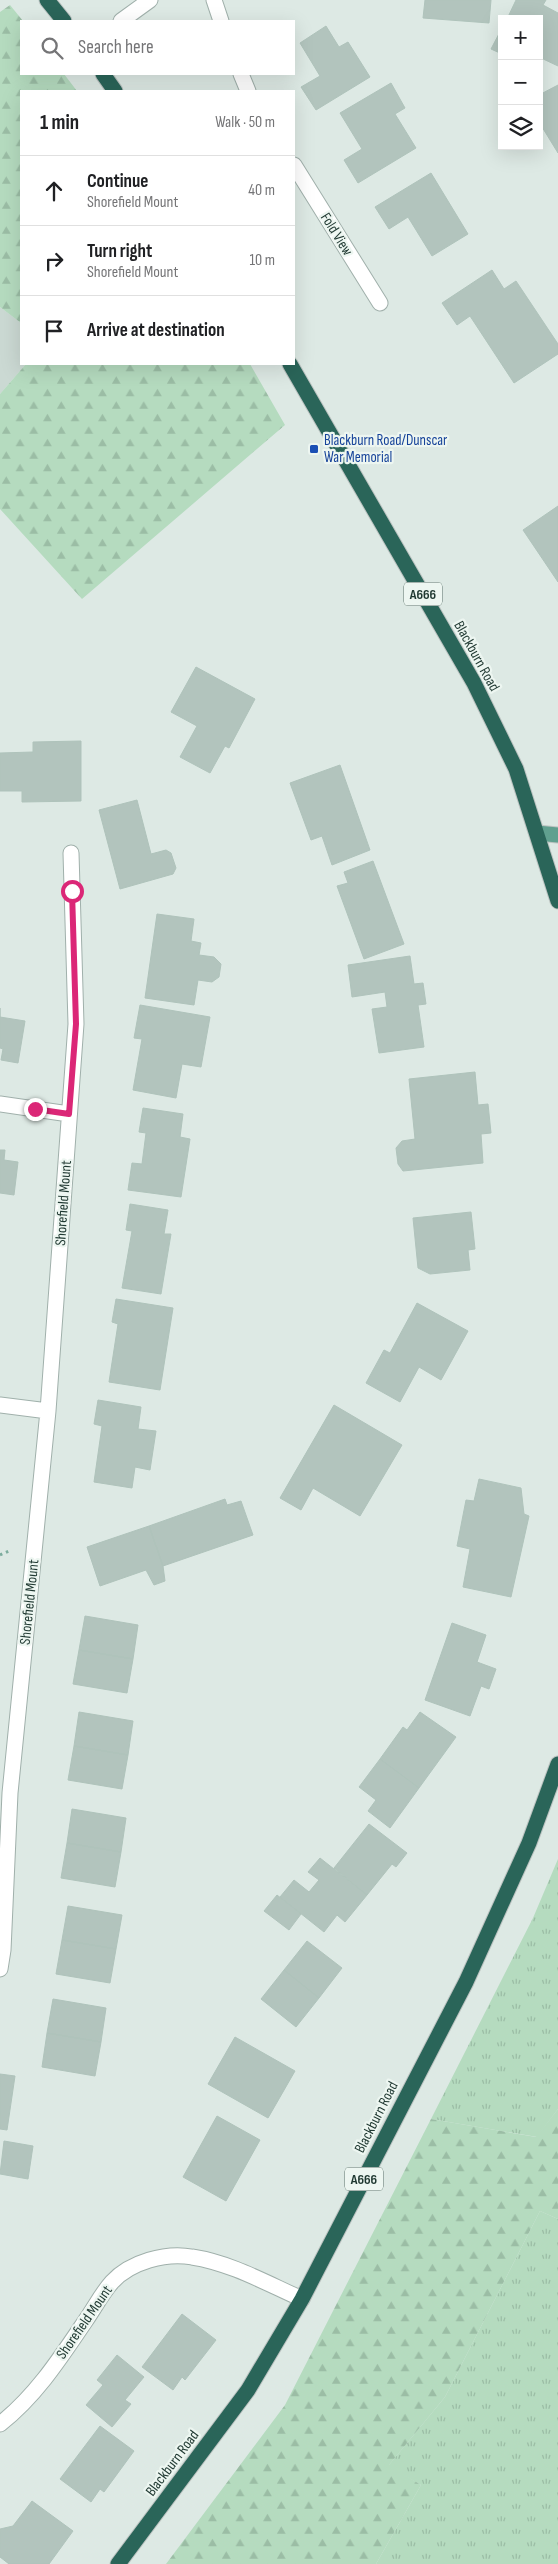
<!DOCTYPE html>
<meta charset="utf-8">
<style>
body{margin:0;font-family:"Sofia Sans Condensed",sans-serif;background:#f6f6f6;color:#202124}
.controls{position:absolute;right:15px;top:15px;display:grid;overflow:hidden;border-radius:0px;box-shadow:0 5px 20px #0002}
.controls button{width:45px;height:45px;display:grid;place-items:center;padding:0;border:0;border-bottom:1px solid #e0e0e0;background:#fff;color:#202124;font:25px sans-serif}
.stop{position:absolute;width:15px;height:15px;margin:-11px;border:4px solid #db2777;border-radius:50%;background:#fff}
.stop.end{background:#db2777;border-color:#fff;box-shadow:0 1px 5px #0008}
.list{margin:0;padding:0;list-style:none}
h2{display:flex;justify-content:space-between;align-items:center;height:65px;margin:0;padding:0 20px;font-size:21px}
h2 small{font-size:16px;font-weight:400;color:#757577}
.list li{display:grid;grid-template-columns:32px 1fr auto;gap:15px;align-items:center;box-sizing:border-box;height:70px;padding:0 20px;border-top:1px solid #e0e0e0}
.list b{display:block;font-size:19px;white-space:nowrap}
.list p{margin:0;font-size:16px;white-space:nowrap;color:#757577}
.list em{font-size:16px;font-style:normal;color:#757577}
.icon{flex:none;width:28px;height:28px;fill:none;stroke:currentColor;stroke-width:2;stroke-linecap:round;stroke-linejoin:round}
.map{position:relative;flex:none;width:558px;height:2564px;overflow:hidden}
.search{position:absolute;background:#fff;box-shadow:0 5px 20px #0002;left:20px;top:20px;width:275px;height:55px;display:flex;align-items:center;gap:12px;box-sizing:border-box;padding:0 18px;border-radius:0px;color:#757577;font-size:19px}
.panel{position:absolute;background:#fff;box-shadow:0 5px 20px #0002;left:20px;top:90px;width:275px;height:275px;border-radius:0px}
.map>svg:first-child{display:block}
.built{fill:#cbd9d3}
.grass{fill:url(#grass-tufts)}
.forest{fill:url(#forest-firs)}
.building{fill:#b2c4bd;stroke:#afc3bb}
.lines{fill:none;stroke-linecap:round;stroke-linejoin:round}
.minor-casing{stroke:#a0b0ab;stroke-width:17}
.major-casing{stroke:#bcc3c1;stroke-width:17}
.highway-casing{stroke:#bcc3c1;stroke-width:17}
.path{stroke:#7dad9e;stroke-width:3;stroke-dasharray:2.5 4;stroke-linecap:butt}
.minor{stroke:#fff;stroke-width:15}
.major{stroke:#60a08f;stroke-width:15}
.highway{stroke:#2a6559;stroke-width:15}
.route{stroke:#db2777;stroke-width:6}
.transit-dot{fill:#1a4fb4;stroke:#edf6f1;stroke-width:2}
.labels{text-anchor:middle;stroke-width:4.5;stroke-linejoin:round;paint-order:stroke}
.shield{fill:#edf6f1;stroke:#5d716b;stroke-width:1}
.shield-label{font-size:14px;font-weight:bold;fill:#1f3831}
.street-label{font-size:15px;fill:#1f3831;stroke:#edf6f1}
.transit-label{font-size:15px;fill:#164399;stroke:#edf6f1;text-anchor:start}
</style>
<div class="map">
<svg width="558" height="2564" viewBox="0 0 558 2564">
<defs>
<pattern id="grass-tufts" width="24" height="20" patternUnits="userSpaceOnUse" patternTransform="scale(1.25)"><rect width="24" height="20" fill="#b5dbbf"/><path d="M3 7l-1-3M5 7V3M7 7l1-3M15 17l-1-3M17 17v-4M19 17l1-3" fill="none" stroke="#9bbda5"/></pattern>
<pattern id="forest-firs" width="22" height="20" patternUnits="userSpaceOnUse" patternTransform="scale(1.25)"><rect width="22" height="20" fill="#b5dbbf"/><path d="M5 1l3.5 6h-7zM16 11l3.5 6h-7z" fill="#9bbda5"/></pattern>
</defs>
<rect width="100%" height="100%" fill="#dde9e4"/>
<path class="built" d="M0 307 21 323V364H26L0 394Z"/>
<path class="grass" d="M558 1859V2109L537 2137 431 2119 533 1918Z
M540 2211 558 2219V2564H376L421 2485 388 2466 445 2397Z"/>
<path class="forest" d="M10 5 23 21 21 74H64L77 91H21V323L0 307V12Z
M26 364H250L285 425 82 599 0 509V394Z
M558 2109V2219L540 2211 445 2397 389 2465 421 2485 376 2564H166L285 2405 431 2119 536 2137Z"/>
<path class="building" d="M425 0H491L489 23 423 18Z
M516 0H546L543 5 558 13V66L539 57V19H507Z
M326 26 339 47 348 42 370 77 316 110 301 87 320 76 300 43Z
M502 28V54L491 49Z
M391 83 405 108 395 114 416 148 358 183 344 160 362 149 340 113Z
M558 85V153L539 122V95Z
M431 173 468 234 432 256 408 217 389 229 375 207Z
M492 270 504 289 516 281 558 344V354L514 383 470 316 457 325 442 303Z
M558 506V582L523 530Z
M196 667 255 699 229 748 225 746 210 773 180 757 197 726 171 712Z
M81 741V801L22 802V791H0V753L33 752V742Z
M340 765 370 850 332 865 322 836 311 840 290 783Z
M137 800 151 854 166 850 171 853 176 868 173 874 120 889 99 810Z
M373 861 404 944 364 959 337 886 348 883 344 872Z
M157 914 194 919 191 941 201 943 199 955 214 957 221 964 219 977 212 982 198 980 194 1005 145 998Z
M410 956 414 984 423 983 426 1004 418 1005 424 1047 379 1053 372 1009 387 1007 385 992 352 997 348 965Z
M140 1005 210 1017 201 1067 182 1064 176 1098 133 1090 142 1039 134 1038Z
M0 1008V1017L25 1021 18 1063 1 1060 3 1049 0 1048Z
M475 1072 478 1105 488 1104 491 1133 481 1134 483 1163 403 1171 398 1164 396 1148 402 1141 415 1139 409 1079Z
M143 1108 183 1114 180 1137 190 1139 181 1197 128 1190 132 1163 142 1164 146 1133 139 1132Z
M0 1150H5L4 1160 18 1162 14 1195 0 1193Z
M130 1204 168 1210 164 1234H171L161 1294 122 1288 132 1231 126 1230Z
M471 1212 475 1249 468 1250 470 1270 430 1274 418 1268 413 1218Z
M116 1299 173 1308 160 1390 109 1382 118 1324 112 1322Z
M417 1303 468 1331 441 1380 419 1367 400 1402 366 1383 384 1350 390 1353Z
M98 1400 141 1407 138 1429 156 1431 150 1470 135 1467 132 1488 94 1482 102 1426 94 1424Z
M334 1405 402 1445 360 1516 313 1488 301 1510 280 1498Z
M479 1479 521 1488 524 1514 529 1516 511 1597 463 1587 470 1549 457 1546 466 1500 474 1501Z
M225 1499 227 1505 241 1501 253 1535 163 1566 149 1526Z
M149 1526 163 1566 165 1581 154 1585 146 1570 100 1586 87 1547Z
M85 1616 138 1625 133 1659 79 1650Z
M452 1623 486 1635 477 1662 496 1669 489 1689 481 1686 470 1716 425 1700Z
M79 1650 133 1659 127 1693 73 1684Z
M79 1712 133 1721 128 1755 74 1746Z
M420 1712 456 1737 419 1788 380 1759 403 1727 407 1730Z
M74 1746 128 1755 122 1789 68 1780Z
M380 1759 419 1788 390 1828 368 1811 376 1800 359 1787Z
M72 1809 126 1818 121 1852 67 1843Z
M369 1824 407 1853 396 1867 392 1864 367 1895 334 1868Z
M67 1843 121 1852 115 1887 61 1878Z
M320 1858 367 1895 345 1922 337 1915 324 1932 280 1897 294 1880 309 1892 319 1880 308 1872Z
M277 1895 301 1914 289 1930 264 1911Z
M68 1906 122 1915 116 1949 62 1940Z
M62 1940 116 1949 110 1983 56 1974Z
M307 1941 342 1968 319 1998 284 1970Z
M284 1970 319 1998 296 2027 261 1999Z
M53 1999 106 2008 101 2042 47 2033Z
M47 2033 101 2042 95 2076 42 2067Z
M235 2037 295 2071 268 2118 208 2084Z
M0 2074 15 2076 7 2130 0 2129Z
M217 2116 260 2140 226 2201 183 2177Z
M4 2141 33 2146 28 2179 0 2174Z
M182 2314 216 2340 185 2380 182 2377 173 2390 142 2367Z
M117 2355 144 2377 125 2400 131 2404 112 2427 86 2405 103 2385 97 2380Z
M100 2426 134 2451 104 2492 100 2489 91 2502 60 2479Z
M32 2501 73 2531 49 2564H9L0 2557V2529L13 2526Z"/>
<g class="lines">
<defs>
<path id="minor" d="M214 0 221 21
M121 21 150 0
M241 74 248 91
M294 165 380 303
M0 1104 69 1114
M0 1405 48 1411
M0 1969 3 1950 10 1793 48 1411 76 1024 71 853
M0 2424C36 2396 61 2357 86 2320 95 2307 102 2293 112 2282 130 2262 166 2252 192 2257 231 2263 266 2283 302 2299"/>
<path id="major" d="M537 833 558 835"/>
<path id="highway" d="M47 0 64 21
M103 74 115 91
M290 364 474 683 516 769 558 901
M118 2564 248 2390 302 2299 466 1982 529 1843 558 1764"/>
</defs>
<use href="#minor" class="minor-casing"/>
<use href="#major" class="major-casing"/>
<use href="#highway" class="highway-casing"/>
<path class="path" d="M0 1555 9 1551"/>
<use href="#minor" class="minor"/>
<use href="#major" class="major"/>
<use href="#highway" class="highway"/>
</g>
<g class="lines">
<path class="route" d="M35 1109 69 1114 76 1024 72 891"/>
</g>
<rect class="transit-dot" x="309" y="444" width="10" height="10" rx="2.5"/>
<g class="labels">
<g class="shield">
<rect x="404" y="582.5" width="38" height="23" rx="4"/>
<rect x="345" y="2167.5" width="38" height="23" rx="4"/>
</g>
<g class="shield-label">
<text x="423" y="599">A666</text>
<text x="364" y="2184">A666</text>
</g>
<g class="street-label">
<text transform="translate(337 234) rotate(58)" y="5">Fold View</text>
<text transform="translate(477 656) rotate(61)" y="5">Blackburn Road</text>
<text transform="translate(63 1203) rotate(-86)" y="5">Shorefield Mount</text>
<text transform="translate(29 1602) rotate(-84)" y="5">Shorefield Mount</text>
<text transform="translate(376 2117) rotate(-63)" y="5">Blackburn Road</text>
<text transform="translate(84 2322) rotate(-55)" y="5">Shorefield Mount</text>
<text transform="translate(172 2463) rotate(-53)" y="5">Blackburn Road</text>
</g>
<g class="transit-label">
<text x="324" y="445">Blackburn Road/Dunscar<tspan x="324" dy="17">War Memorial</tspan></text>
</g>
</g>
</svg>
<div class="controls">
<button>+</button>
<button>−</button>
<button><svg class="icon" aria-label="layers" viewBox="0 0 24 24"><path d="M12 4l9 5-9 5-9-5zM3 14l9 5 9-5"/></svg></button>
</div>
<div class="stop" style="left:72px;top:891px"></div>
<div class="stop end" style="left:35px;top:1109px"></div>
<div class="search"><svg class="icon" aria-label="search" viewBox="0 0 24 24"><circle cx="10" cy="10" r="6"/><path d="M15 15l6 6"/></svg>Search here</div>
<section class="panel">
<h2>1 min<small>Walk · 50 m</small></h2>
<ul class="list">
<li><svg class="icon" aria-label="ahead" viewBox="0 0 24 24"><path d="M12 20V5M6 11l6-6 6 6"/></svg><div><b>Continue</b><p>Shorefield Mount</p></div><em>40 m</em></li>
<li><svg class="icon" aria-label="right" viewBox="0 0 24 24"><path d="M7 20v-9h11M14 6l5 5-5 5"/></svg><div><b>Turn right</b><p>Shorefield Mount</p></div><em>10 m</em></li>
<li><svg class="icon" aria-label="arrive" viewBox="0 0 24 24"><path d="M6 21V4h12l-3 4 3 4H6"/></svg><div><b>Arrive at destination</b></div></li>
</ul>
</section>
</div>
